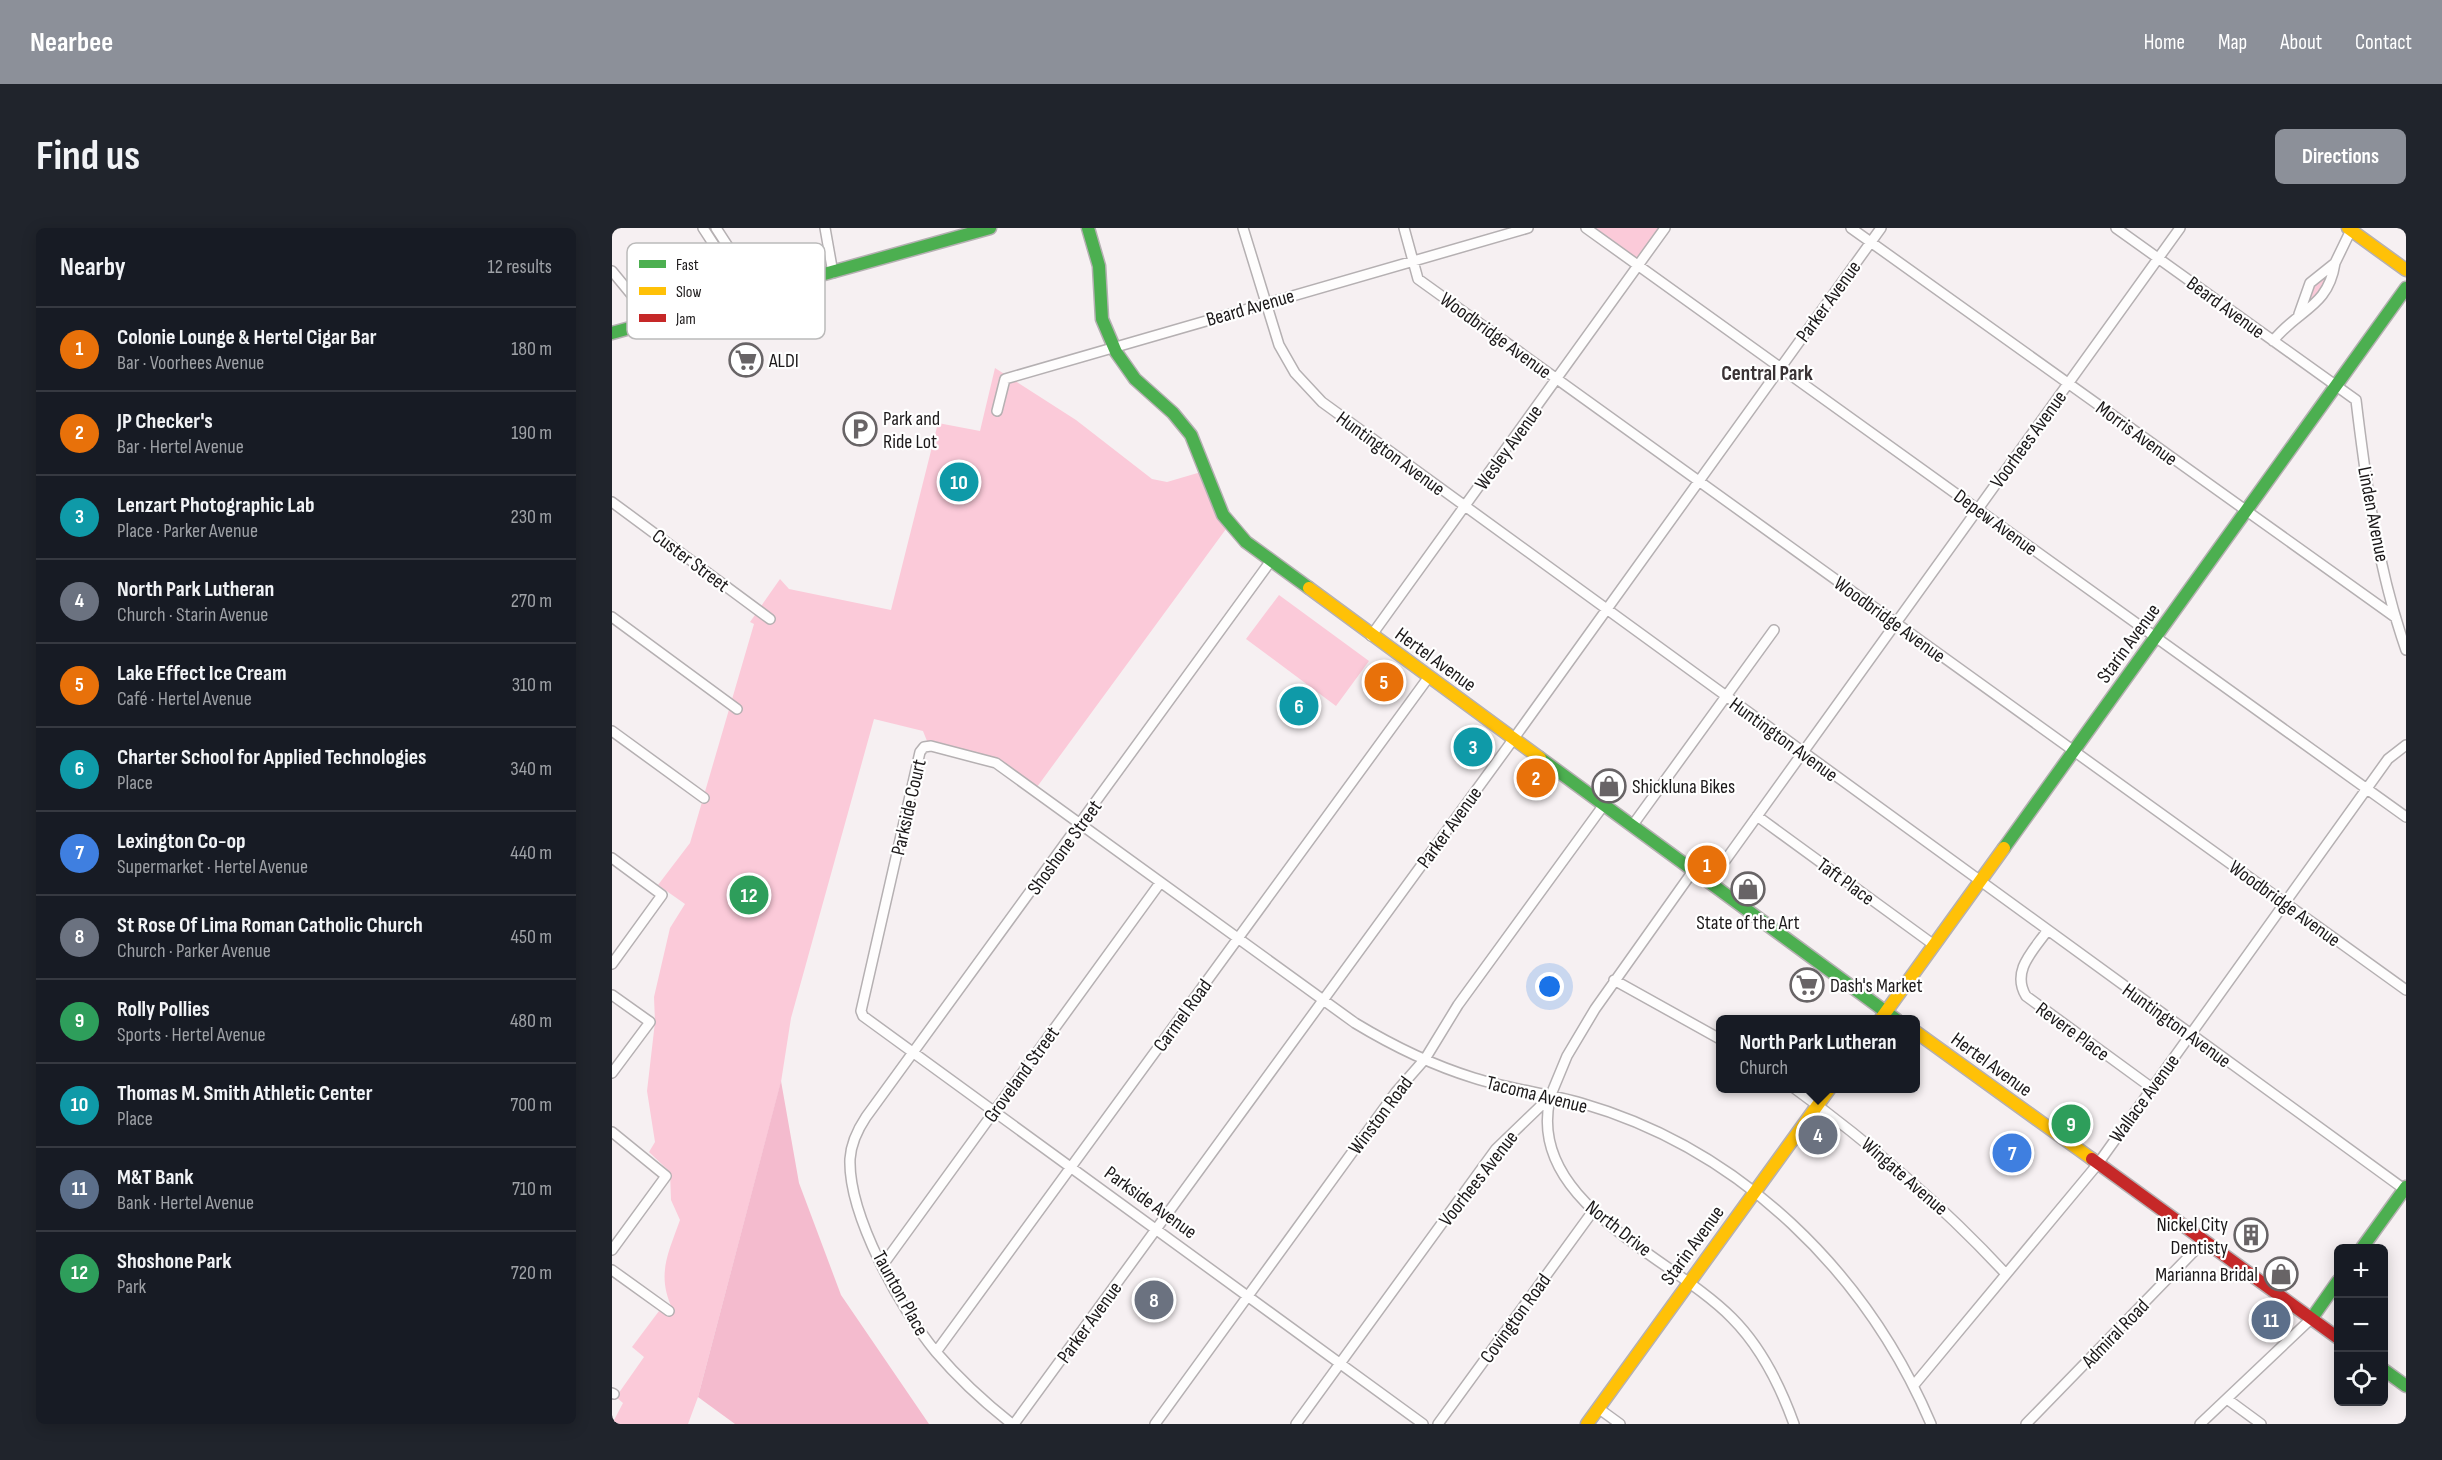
<!DOCTYPE html>
<meta charset="utf-8">
<style>
body{margin:0;font-family:"Sofia Sans Condensed",sans-serif;background:#20242c;color:#f1f3f6}
.controls{position:absolute;right:18px;bottom:18px;display:grid;overflow:hidden;border-radius:9px;box-shadow:0 3px 15px #0003}
.controls button{width:54px;height:54px;display:grid;place-items:center;padding:0;border:0;border-bottom:2px solid #363941;background:#171b24;color:#f1f3f6;font:30px sans-serif}
.you{position:absolute;left:938px;top:759px;width:21px;height:21px;margin:-15px;border:4px solid #fff;border-radius:50%;background:#1a73e8;box-shadow:0 0 0 9px #1a73e833}
.badge{display:grid;place-items:center;width:39px;height:39px;border-radius:50%;background:#8c9099;color:#fff;font-size:20px;font-weight:700}
.pin{position:absolute;translate:-50% -50%;border:3px solid #fff;box-shadow:0 2px 6px #0006}
.popup{position:absolute;left:1104px;top:787px;width:204px;height:78px;box-sizing:border-box;display:grid;place-content:center;border-radius:9px;background:#171b24;filter:drop-shadow(0 2px 4px #0005);font-size:20px;white-space:nowrap;color:#9ea1a6}
.popup b{font-size:22px;color:#f1f3f6}
.popup::after{content:'';position:absolute;left:50%;top:100%;margin-left:-12px;border:12px solid transparent;border-top-color:#171b24}
.list{margin:0;padding:0;list-style:none}
h2{display:flex;justify-content:space-between;align-items:center;height:78px;margin:0;padding:0 24px;font-size:26px}
h2 small{font-size:20px;font-weight:400;color:#9ea1a6}
.list li{display:grid;grid-template-columns:39px 1fr auto;gap:18px;align-items:center;box-sizing:border-box;height:84px;padding:0 24px;border-top:2px solid #363941}
.list b{display:block;font-size:22px;white-space:nowrap}
.list p{margin:0;font-size:20px;white-space:nowrap;color:#9ea1a6}
.list em{font-size:20px;font-style:normal;color:#9ea1a6}
.icon{flex:none;width:33px;height:33px;fill:none;stroke:currentColor;stroke-width:2;stroke-linecap:round;stroke-linejoin:round}
.map{position:relative;flex:none;width:1794px;height:1196px;overflow:hidden;border-radius:9px}
header{display:flex;align-items:center;gap:36px;box-sizing:border-box;height:84px;padding:0 30px;background:#8c9099;color:#fff}
header strong{font-size:28px}
nav{display:flex;gap:33px;margin-inline-start:auto;font-size:21px}
.intro{display:flex;align-items:center;justify-content:space-between;box-sizing:border-box;height:144px;padding:0 36px}
h1{margin:0;font-size:42px}
.button{padding:15px 27px;border-radius:9px;background:#8c9099;color:#fff;font-size:21px;font-weight:700}
main{display:flex;gap:36px;padding:0 36px}
aside{flex:1;background:#171b24;border-radius:9px;box-shadow:0 3px 15px #0003}
.map>svg:first-child{display:block}
.green{fill:#fbcad9}
.forest{fill:#f4bbce}
.lines{fill:none;stroke-linecap:round;stroke-linejoin:round}
.street-casing{stroke:#b5b0b2;stroke-width:12}
.fast-casing{stroke:#b5b0b2;stroke-width:15}
.slow-casing{stroke:#b5b0b2;stroke-width:15}
.jam-casing{stroke:#b5b0b2;stroke-width:15}
.street{stroke:#fefdfd;stroke-width:9}
.fast{stroke:#4caf50;stroke-width:12}
.slow{stroke:#ffc107;stroke-width:12}
.jam{stroke:#c62828;stroke-width:12}
.labels{text-anchor:middle;stroke-width:4.5;stroke-linejoin:round;paint-order:stroke}
.street-label{font-size:20px;fill:#1c191a;stroke:#fff}
.poi-label{font-size:20px;fill:#1c191a;stroke:#fff;text-anchor:start}
.neighbourhood-label{font-size:21px;font-weight:bold;fill:#3a3335;stroke:#fff}
.key{fill:#fff;stroke:#bbbaba;stroke-width:1.5}
.key-label{font-size:16px;fill:#1c191a}
</style>
<header>
<strong>Nearbee</strong>
<nav><a>Home</a><a>Map</a><a>About</a><a>Contact</a></nav>
</header>
<div class="intro"><h1>Find us</h1><a class="button">Directions</a></div>
<main>
<aside>
<h2>Nearby<small>12 results</small></h2>
<ul class="list">
<li><span class="badge" style="background:#e8710a">1</span><div><b>Colonie Lounge &amp; Hertel Cigar Bar</b><p>Bar · Voorhees Avenue</p></div><em>180 m</em></li>
<li><span class="badge" style="background:#e8710a">2</span><div><b>JP Checker's</b><p>Bar · Hertel Avenue</p></div><em>190 m</em></li>
<li><span class="badge" style="background:#0f9aa8">3</span><div><b>Lenzart Photographic Lab</b><p>Place · Parker Avenue</p></div><em>230 m</em></li>
<li><span class="badge" style="background:#6b7280">4</span><div><b>North Park Lutheran</b><p>Church · Starin Avenue</p></div><em>270 m</em></li>
<li><span class="badge" style="background:#e8710a">5</span><div><b>Lake Effect Ice Cream</b><p>Café · Hertel Avenue</p></div><em>310 m</em></li>
<li><span class="badge" style="background:#0f9aa8">6</span><div><b>Charter School for Applied Technologies</b><p>Place</p></div><em>340 m</em></li>
<li><span class="badge" style="background:#3f7fe0">7</span><div><b>Lexington Co-op</b><p>Supermarket · Hertel Avenue</p></div><em>440 m</em></li>
<li><span class="badge" style="background:#6b7280">8</span><div><b>St Rose Of Lima Roman Catholic Church</b><p>Church · Parker Avenue</p></div><em>450 m</em></li>
<li><span class="badge" style="background:#2e9e5b">9</span><div><b>Rolly Pollies</b><p>Sports · Hertel Avenue</p></div><em>480 m</em></li>
<li><span class="badge" style="background:#0f9aa8">10</span><div><b>Thomas M. Smith Athletic Center</b><p>Place</p></div><em>700 m</em></li>
<li><span class="badge" style="background:#5c6f8a">11</span><div><b>M&amp;T Bank</b><p>Bank · Hertel Avenue</p></div><em>710 m</em></li>
<li><span class="badge" style="background:#2e9e5b">12</span><div><b>Shoshone Park</b><p>Park</p></div><em>720 m</em></li>
</ul>
</aside>
<div class="map">
<svg width="1794" height="1196" viewBox="0 0 1794 1196">
<rect width="100%" height="100%" fill="#f6f0f2"/>
<path class="green" d="M981 0H1048L1025 31Z
M1713 46 1717 49 1715 54 1695 76 1699 62Z
M383 140 464 192 540 251 555 254 589 244 598 272 614 301 425 559 386 530 315 513 311 503 262 491 179 790 169 854 86 1169 76 1196H0L11 1175 4 1169 32 1129 20 1119 47 1083 55 1088 61 1082C44 1047 56 1026 68 992L59 972 58 944 37 924 43 914 35 863 43 794 42 769 58 700 73 676 46 657 78 615 142 396 138 394 168 351 177 361 279 382 326 195 368 203Z
M667 367 757 433 724 478 634 411Z"/>
<path class="forest" d="M169 853 187 955 229 1067 317 1196H123L86 1169Z"/>
<g class="lines">
<defs>
<path id="street" d="M91 0 119 43 131 51
M104 0 128 37 139 67
M213 0 221 45
M631 0 667 117 683 145 710 174 1792 961
M792 0 806 51 1794 762
M974 0 1794 589
M1239 0 1783 389
M1504 0 1744 172C1754 256 1766 342 1794 422
M0 43 42 94
M1687 86 1698 55 1723 35 1739 2
M1661 113C1686 81 1716 80 1723 35
M385 183 393 151 916 0
M0 274 158 391
M0 389 125 481
M759 408 1053 0
M0 503 92 570
M1145 588 1322 717
M1020 598 1162 402
M0 630 50 667 0 736
M1097 655 1568 0
M1435 703C1421 723 1399 743 1414 768L1540 860
M1002 752 1108 811
M0 767 38 794 0 845
M1182 860C1259 916 1329 976 1394 1046
M938 871C914 975 1059 1028 1120 1090 1149 1119 1168 1157 1182 1196
M0 904 54 948 0 1022
M270 1038 548 655
M0 1042 57 1083
M324 1124 816 450
M1302 1157 1485 937 1776 531 1794 517
M0 1165 2 1166
M1615 1171 1649 1196
M986 1180 1008 1196
M400 1196C372 1174 347 1151 324 1124 289 1082 236 987 238 931 239 915 246 901 254 889L658 334
M402 1196 895 520 1269 0
M543 1196 784 864 813 831 846 777 991 578
M684 1196 884 921 938 869 955 828 983 781 1081 643
M811 1196 251 788 249 783 308 524 312 519 319 518 384 535 743 795C781 818 820 837 862 850 897 861 934 865 969 875 1129 921 1254 1044 1319 1196
M826 1196 981 983
M1414 1196 1592 1013
M1588 1196 1700 1090"/>
<path id="fast" d="M476 0 487 38 490 91 504 124 523 151 561 185 579 207 611 287 634 314 697 360
M0 105 378 0
M928 530 1285 792
M1392 620 1794 60
M1750 1020 1794 959
M1700 1090 1726 1053
M1772 1142 1794 1158"/>
<path id="slow" d="M1736 0 1794 42
M697 360 928 530
M1268 792 1392 620
M1304 804 1480 931
M975 1196 1218 860"/>
<path id="jam" d="M1480 931 1726 1110"/>
</defs>
<use href="#street" class="street-casing"/>
<use href="#fast" class="fast-casing"/>
<use href="#slow" class="slow-casing"/>
<use href="#jam" class="jam-casing"/>
<use href="#street" class="street"/>
<use href="#fast" class="fast"/>
<use href="#slow" class="slow"/>
<use href="#jam" class="jam"/>
</g>
<defs>
<symbol id="supermarket-ring" viewBox="-11 -11 22 22"><circle r="9.5" fill="#fff" stroke="#686466" stroke-width="1.5"/><path d="M-6-5.5h2.5l.6 2H6L4.5 2H-2.5L-4.4-4H-6ZM-1.5 3.2a1.3 1.3 0 1 0 .1 0ZM3 3.2a1.3 1.3 0 1 0 .1 0Z" fill="#686466"/></symbol>
<symbol id="parking-ring" viewBox="-11 -11 22 22"><circle r="9.5" fill="#fff" stroke="#686466" stroke-width="1.5"/><path d="M-3.5-5.5H1a3.5 3.5 0 0 1 0 7H-1V5.5H-3.5ZM-1-3.4V-.6H.8a1.4 1.4 0 0 0 0-2.8Z" fill="#686466"/></symbol>
<symbol id="shop-ring" viewBox="-11 -11 22 22"><circle r="9.5" fill="#fff" stroke="#686466" stroke-width="1.5"/><path d="M-5-2.5h2.3a2.7 3.5 0 0 1 5.4 0H5L5.5 6h-11ZM-1.5-2.5h3a1.5 2.3 0 0 0-3 0Z" fill="#686466"/></symbol>
<symbol id="building-ring" viewBox="-11 -11 22 22"><circle r="9.5" fill="#fff" stroke="#686466" stroke-width="1.5"/><path d="M-4-6H4V6H1V3H-1V6H-4ZM-2.5-4.3h1.7v1.8h-1.7ZM.8-4.3h1.7v1.8H.8ZM-2.5-1h1.7V.8h-1.7ZM.8-1h1.7V.8H.8Z" fill="#686466"/></symbol>
</defs>
<g fill-rule="evenodd">
<use href="#supermarket-ring" x="115" y="113" width="38" height="38"/>
<use href="#parking-ring" x="229" y="182" width="38" height="38"/>
<use href="#shop-ring" x="978" y="539" width="38" height="38"/>
<use href="#shop-ring" x="1117" y="642" width="38" height="38"/>
<use href="#supermarket-ring" x="1176" y="738" width="38" height="38"/>
<use href="#building-ring" x="1620" y="988" width="38" height="38"/>
<use href="#shop-ring" x="1650" y="1027" width="38" height="38"/>
</g>
<g class="labels">
<g class="street-label">
<text transform="translate(1216 73) rotate(-54)" y="7">Parker Avenue</text>
<text transform="translate(638 79) rotate(-16)" y="7">Beard Avenue</text>
<text transform="translate(1614 79) rotate(36)" y="7">Beard Avenue</text>
<text transform="translate(884 107) rotate(36)" y="7">Woodbridge Avenue</text>
<text transform="translate(1525 205) rotate(36)" y="7">Morris Avenue</text>
<text transform="translate(1416 211) rotate(-54)" y="7">Voorhees Avenue</text>
<text transform="translate(896 219) rotate(-54)" y="7">Wesley Avenue</text>
<text transform="translate(779 225) rotate(36)" y="7">Huntington Avenue</text>
<text transform="translate(1762 286) rotate(79)" y="7">Linden Avenue</text>
<text transform="translate(1384 294) rotate(36)" y="7">Depew Avenue</text>
<text transform="translate(79 332) rotate(37)" y="7">Custer Street</text>
<text transform="translate(1278 391) rotate(36)" y="7">Woodbridge Avenue</text>
<text transform="translate(1516 415) rotate(-54)" y="7">Starin Avenue</text>
<text transform="translate(824 431) rotate(36)" y="7">Hertel Avenue</text>
<text transform="translate(1172 511) rotate(36)" y="7">Huntington Avenue</text>
<text transform="translate(296 579) rotate(-77)" y="7">Parkside Court</text>
<text transform="translate(837 599) rotate(-54)" y="7">Parker Avenue</text>
<text transform="translate(452 619) rotate(-54)" y="7">Shoshone Street</text>
<text transform="translate(1234 653) rotate(36)" y="7">Taft Place</text>
<text transform="translate(1673 675) rotate(36)" y="7">Woodbridge Avenue</text>
<text transform="translate(570 787) rotate(-54)" y="7">Carmel Road</text>
<text transform="translate(1565 797) rotate(36)" y="7">Huntington Avenue</text>
<text transform="translate(1461 803) rotate(36)" y="7">Revere Place</text>
<text transform="translate(1380 836) rotate(36)" y="7">Hertel Avenue</text>
<text transform="translate(409 846) rotate(-54)" y="7">Groveland Street</text>
<text transform="translate(925 866) rotate(14)" y="7">Tacoma Avenue</text>
<text transform="translate(1532 870) rotate(-54)" y="7">Wallace Avenue</text>
<text transform="translate(768 887) rotate(-53)" y="7">Winston Road</text>
<text transform="translate(1293 948) rotate(41)" y="7">Wingate Avenue</text>
<text transform="translate(866 950) rotate(-52)" y="7">Voorhees Avenue</text>
<text transform="translate(539 974) rotate(36)" y="7">Parkside Avenue</text>
<text transform="translate(1007 1000) rotate(38)" y="7">North Drive</text>
<text transform="translate(1080 1017) rotate(-54)" y="7">Starin Avenue</text>
<text transform="translate(289 1065) rotate(61)" y="7">Taunton Place</text>
<text transform="translate(903 1090) rotate(-54)" y="7">Covington Road</text>
<text transform="translate(477 1094) rotate(-54)" y="7">Parker Avenue</text>
<text transform="translate(1503 1105) rotate(-46)" y="7">Admiral Road</text>
</g>
<g class="poi-label">
<text x="157" y="139">ALDI</text>
<text x="271" y="197">Park and<tspan x="271" dy="23">Ride Lot</tspan></text>
<text x="1020" y="565">Shickluna Bikes</text>
<text x="1136" y="701" text-anchor="middle">State of the Art</text>
<text x="1218" y="764">Dash's Market</text>
<text x="1616" y="1003" text-anchor="end">Nickel City<tspan x="1616" dy="23">Dentisty</tspan></text>
<text x="1646" y="1053" text-anchor="end">Marianna Bridal</text>
</g>
<g class="neighbourhood-label">
<text x="1155" y="152">Central Park</text>
</g>
</g>
<rect x="15" y="15" width="198" height="96" rx="9" class="key"/>
<rect x="27" y="32" width="27" height="8" fill="#4caf50"/>
<rect x="27" y="59" width="27" height="8" fill="#ffc107"/>
<rect x="27" y="86" width="27" height="8" fill="#c62828"/>
<g class="key-label">
<text x="64" y="42">Fast</text>
<text x="64" y="69">Slow</text>
<text x="64" y="96">Jam</text>
</g>
</svg>
<div class="controls">
<button>+</button>
<button>−</button>
<button><svg class="icon" aria-label="locate" viewBox="0 0 24 24"><circle cx="12" cy="12" r="6"/><path d="M12 2v4M12 18v4M2 12h4M18 12h4"/></svg></button>
</div>
<div class="you"></div>
<div class="pin badge" style="left:1095px;top:637px;background:#e8710a">1</div>
<div class="pin badge" style="left:924px;top:550px;background:#e8710a">2</div>
<div class="pin badge" style="left:861px;top:519px;background:#0f9aa8">3</div>
<div class="pin badge" style="left:1206px;top:907px;background:#6b7280">4</div>
<div class="popup"><b>North Park Lutheran</b>Church</div>
<div class="pin badge" style="left:772px;top:454px;background:#e8710a">5</div>
<div class="pin badge" style="left:687px;top:478px;background:#0f9aa8">6</div>
<div class="pin badge" style="left:1400px;top:925px;background:#3f7fe0">7</div>
<div class="pin badge" style="left:542px;top:1072px;background:#6b7280">8</div>
<div class="pin badge" style="left:1459px;top:896px;background:#2e9e5b">9</div>
<div class="pin badge" style="left:347px;top:254px;background:#0f9aa8">10</div>
<div class="pin badge" style="left:1659px;top:1092px;background:#5c6f8a">11</div>
<div class="pin badge" style="left:137px;top:667px;background:#2e9e5b">12</div>
</div>
</main>
